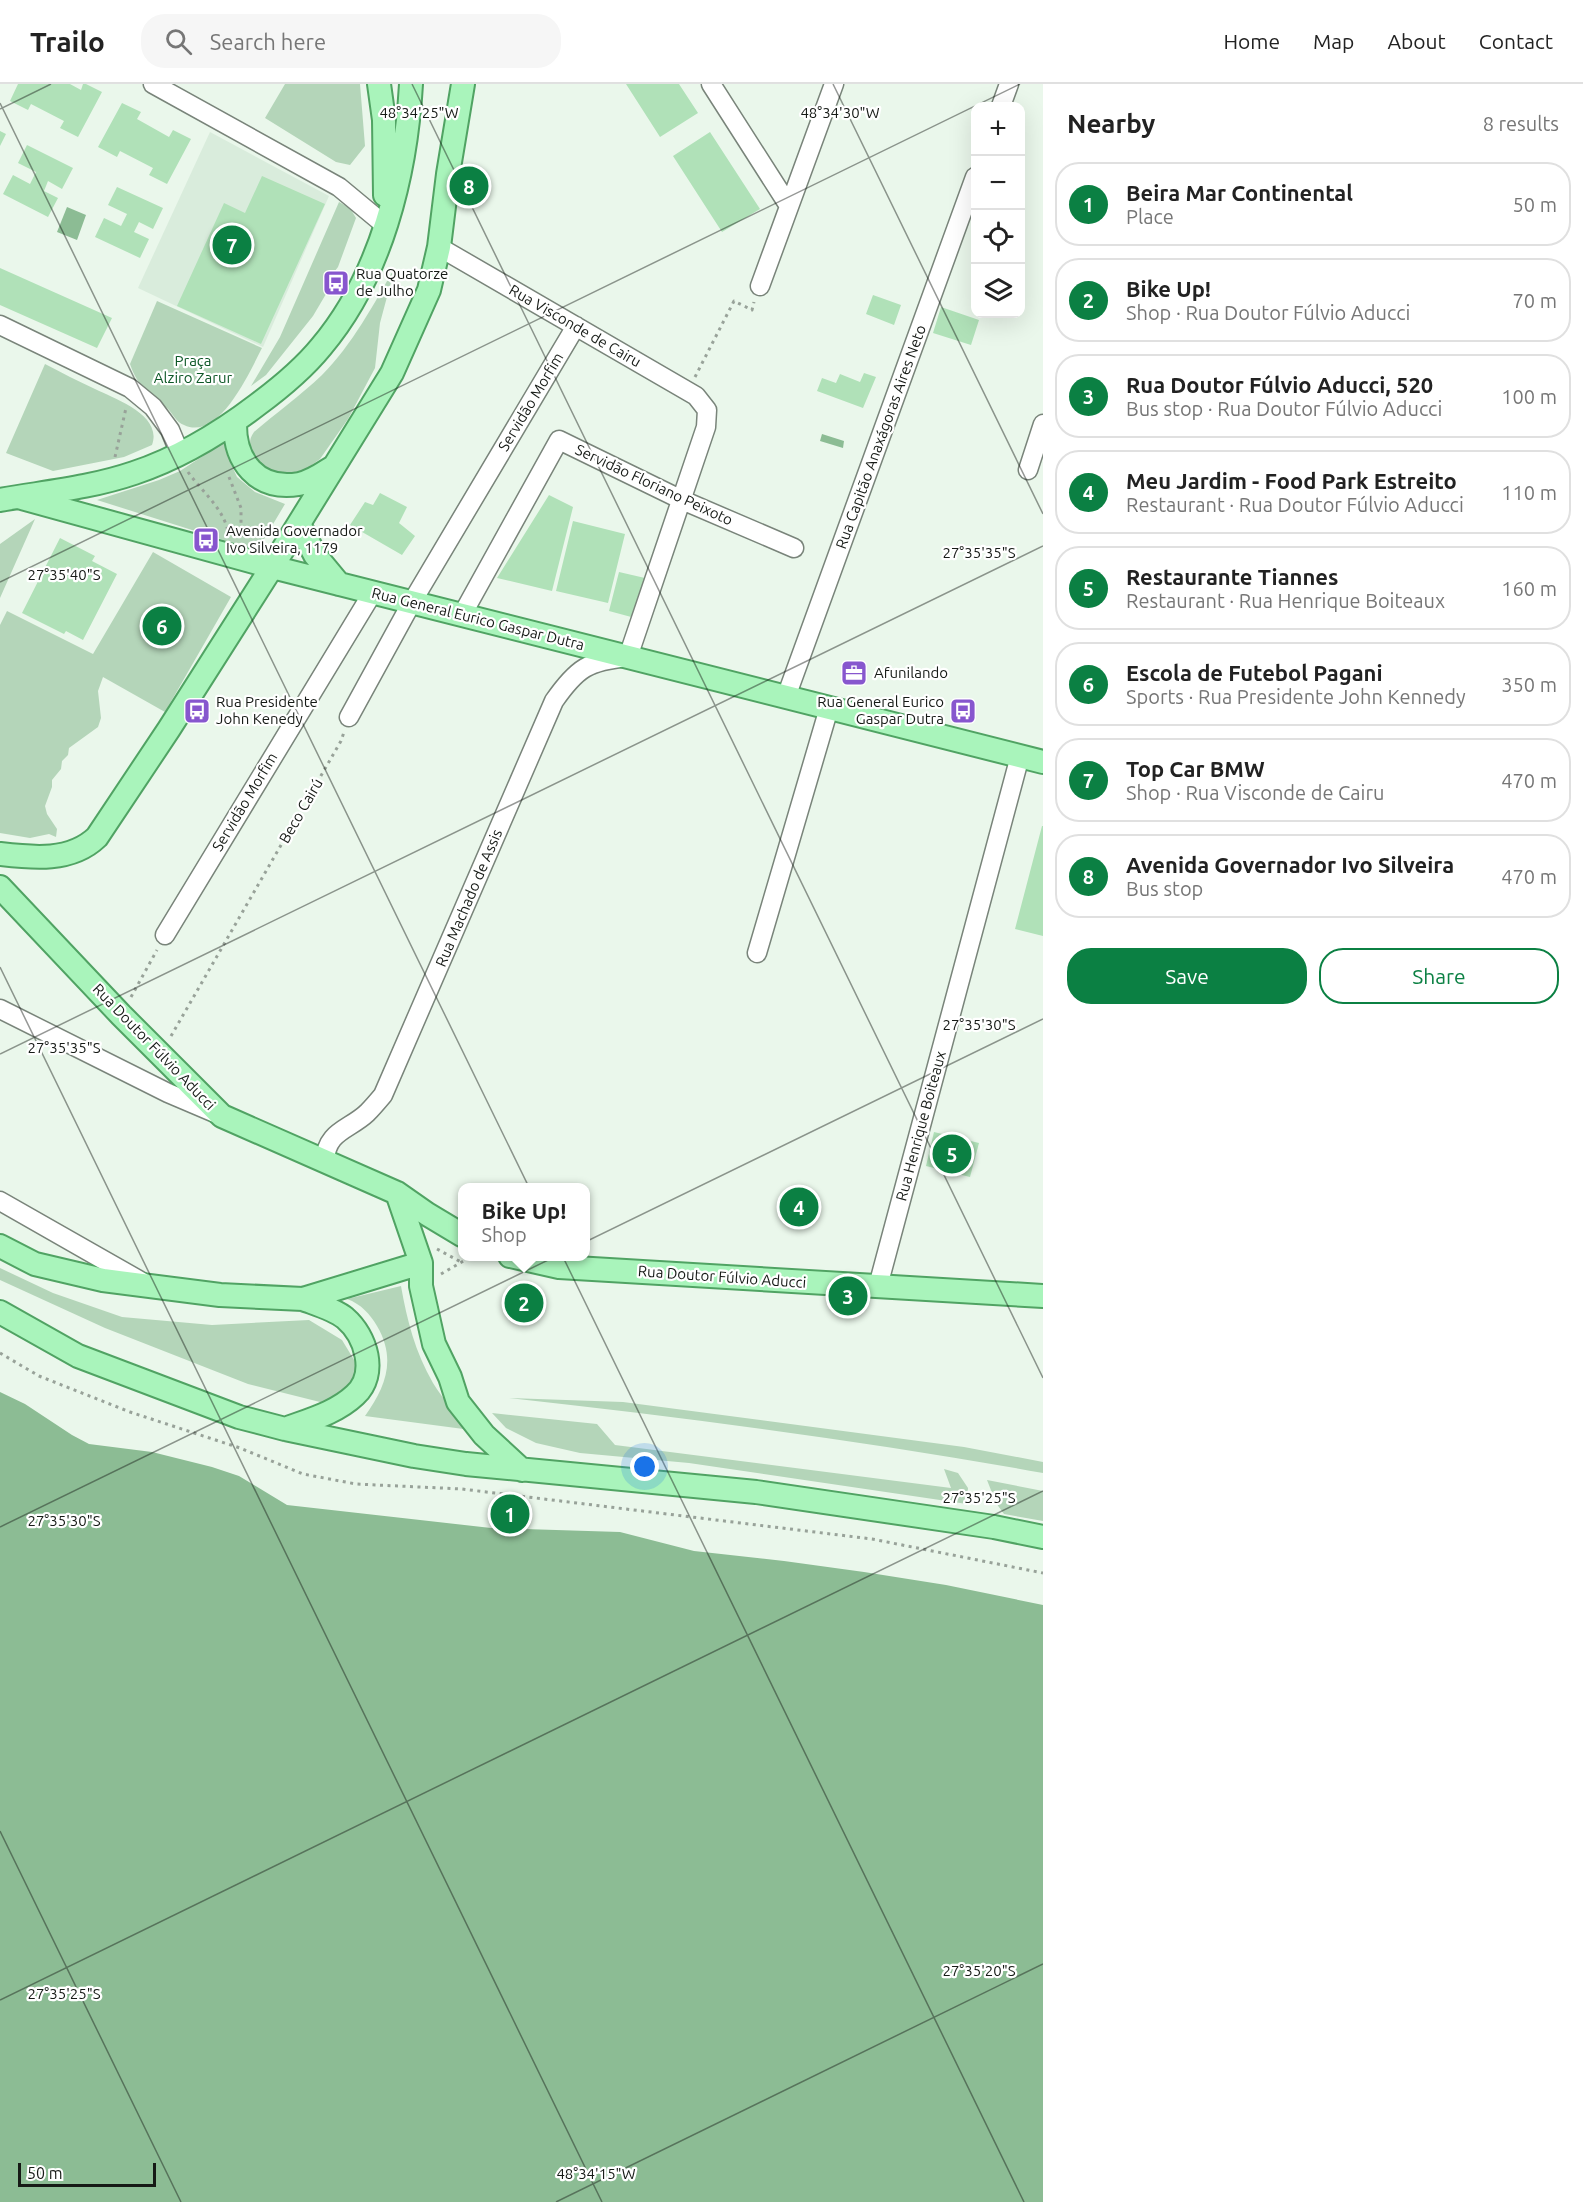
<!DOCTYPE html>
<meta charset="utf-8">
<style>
body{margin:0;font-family:Ubuntu,sans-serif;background:#f6f6f6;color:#222}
.controls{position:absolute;right:18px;top:18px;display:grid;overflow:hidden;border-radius:12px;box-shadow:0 6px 24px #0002}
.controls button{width:54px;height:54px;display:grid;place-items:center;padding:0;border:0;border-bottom:2px solid #e0e0e0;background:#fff;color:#222;font:30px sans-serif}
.scale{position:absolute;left:18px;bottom:15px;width:138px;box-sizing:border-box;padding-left:6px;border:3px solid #161a16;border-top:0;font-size:16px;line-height:21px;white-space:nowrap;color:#161a16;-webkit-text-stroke:4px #fff;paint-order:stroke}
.you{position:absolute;left:645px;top:1383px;width:21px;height:21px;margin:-15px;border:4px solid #fff;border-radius:50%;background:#1a73e8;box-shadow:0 0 0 9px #1a73e833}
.badge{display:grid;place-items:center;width:39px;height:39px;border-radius:50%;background:#0b8043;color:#fff;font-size:20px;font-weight:700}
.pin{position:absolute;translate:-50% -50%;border:3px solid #fff;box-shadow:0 2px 6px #0006}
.popup{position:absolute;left:458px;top:1099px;width:132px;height:78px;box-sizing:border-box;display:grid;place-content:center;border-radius:12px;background:#fff;filter:drop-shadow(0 2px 4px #0005);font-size:20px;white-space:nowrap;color:#767676}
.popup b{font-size:22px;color:#222}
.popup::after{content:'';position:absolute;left:50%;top:100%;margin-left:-12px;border:12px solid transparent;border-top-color:#fff}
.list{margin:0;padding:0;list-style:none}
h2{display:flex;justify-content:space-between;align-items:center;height:78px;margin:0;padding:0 24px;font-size:26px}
h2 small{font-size:20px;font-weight:400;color:#767676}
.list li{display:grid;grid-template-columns:39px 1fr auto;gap:18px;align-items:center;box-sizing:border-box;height:84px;margin:0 12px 12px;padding:0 12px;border:2px solid #e0e0e0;border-radius:24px}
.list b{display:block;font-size:22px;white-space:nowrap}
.list p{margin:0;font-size:20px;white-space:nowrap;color:#767676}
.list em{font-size:20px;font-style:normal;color:#767676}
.actions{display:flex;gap:12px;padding:18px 24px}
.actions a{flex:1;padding:14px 0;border:2px solid #0b8043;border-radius:24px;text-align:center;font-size:21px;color:#0b8043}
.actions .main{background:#0b8043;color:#fff}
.icon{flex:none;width:33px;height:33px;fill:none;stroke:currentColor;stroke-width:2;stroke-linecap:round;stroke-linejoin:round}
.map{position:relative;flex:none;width:1043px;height:2118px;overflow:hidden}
header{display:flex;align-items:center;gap:36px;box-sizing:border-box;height:84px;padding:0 30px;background:#fff;border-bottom:2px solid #e0e0e0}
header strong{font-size:28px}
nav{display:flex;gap:33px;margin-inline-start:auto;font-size:21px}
.search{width:420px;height:54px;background:#f6f6f6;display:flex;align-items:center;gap:15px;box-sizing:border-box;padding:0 21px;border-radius:24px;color:#767676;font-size:22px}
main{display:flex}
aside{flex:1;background:#fff}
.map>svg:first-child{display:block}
.built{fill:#d9ecdc}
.green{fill:#b4d5b9}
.water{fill:#8cbc94}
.building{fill:#b0e1b8}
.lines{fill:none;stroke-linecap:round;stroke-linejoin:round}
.minor-casing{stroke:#79847a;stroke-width:21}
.major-casing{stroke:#50a363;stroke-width:26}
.path{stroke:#98a299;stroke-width:3;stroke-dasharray:3 4.5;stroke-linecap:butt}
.minor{stroke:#fff;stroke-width:18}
.major{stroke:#a9f4bb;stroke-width:22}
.ticks{fill:none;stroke:#161a16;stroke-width:1.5;stroke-opacity:0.45}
.labels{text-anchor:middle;stroke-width:4.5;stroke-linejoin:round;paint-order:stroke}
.poi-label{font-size:15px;fill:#161a16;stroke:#fff;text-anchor:start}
.street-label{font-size:15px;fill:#161a16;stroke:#fff}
.park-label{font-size:15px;fill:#0c5726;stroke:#fff}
.ticks-label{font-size:15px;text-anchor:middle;fill:#161a16;stroke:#fff;stroke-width:4.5;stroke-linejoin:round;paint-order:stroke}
</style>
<header>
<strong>Trailo</strong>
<div class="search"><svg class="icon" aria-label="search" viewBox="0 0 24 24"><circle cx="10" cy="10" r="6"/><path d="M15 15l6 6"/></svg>Search here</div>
<nav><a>Home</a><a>Map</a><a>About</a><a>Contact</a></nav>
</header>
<main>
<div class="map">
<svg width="1043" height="2118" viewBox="0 0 1043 2118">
<rect width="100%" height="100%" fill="#eaf7eb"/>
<path class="built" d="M210 48 329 112 263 263 138 204Z"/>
<path class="green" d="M285 0H360L365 62 350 81 336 78 265 34Z
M339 118 350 124 356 134 338 183 328 196 326 210 313 232 266 291 251 302 280 253Z
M395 183 380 239 375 284 348 335 320 375 305 386 279 391 258 384C253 371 245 360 254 348 276 329 300 312 322 291 352 261 374 220 395 183Z
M157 217 262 264C250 287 219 358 184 341 176 338 173 330 168 325 150 310 138 304 130 280Z
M45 280C62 289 78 297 95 305 115 315 163 331 152 361L124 373 53 387 6 369Z
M226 357 231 380 237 393 255 408 285 420 260 462 256 465 230 458 97 416 159 396 180 387Z
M35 435 0 514V460Z
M153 468 231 513 165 628 103 593 98 607 101 634 98 643 69 664 68 671 62 677 61 685 52 696V703L45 722 47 730 57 745 56 753 49 750 30 754 0 749V541L7 527 93 570Z
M0 1184 53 1209 122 1233 212 1241 309 1236 342 1256 359 1284 354 1305 332 1321 248 1300 105 1244 0 1196Z
M401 1202C407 1236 415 1268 433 1299 443 1316 459 1331 471 1346L365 1332C385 1304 397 1276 377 1242 370 1230 361 1220 347 1215Z
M509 1314 623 1318 964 1363 1043 1378V1389C866 1357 688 1334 509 1314Z
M492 1329 597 1340 615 1361 951 1404 944 1385 958 1389 968 1404 967 1420 689 1379 580 1369 536 1359 506 1344Z
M987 1396 1043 1407V1437L1004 1430 996 1419Z"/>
<path class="water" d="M67 123 86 131 77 156 57 148Z
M822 350 844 357 843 364 820 357Z
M0 1308 25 1320 72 1351 89 1360 152 1368 212 1383 239 1392 287 1421 491 1444 620 1448 694 1467 784 1477 864 1488 946 1501 1043 1521V2118H0Z"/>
<path class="building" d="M18 0H70L81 6 83 0H86L102 8 78 53 60 44 64 37 31 20 28 26 10 17Z
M626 0H679L698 29 660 53Z
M122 19 141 28 137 35 169 53 173 46 191 55 167 100 149 91 153 84 120 67 117 73 98 63Z
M0 47 6 50 0 62Z
M710 48 760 125 722 148 673 72Z
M27 61 73 84 62 105 48 97 44 107 58 114 48 133 3 110 13 91 30 100 36 88 18 79Z
M262 92 325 120 261 260 177 222 224 119 245 129Z
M117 103 163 124 153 145 139 138 134 148 149 155 140 174 95 153 104 134 121 142 127 130 108 121Z
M0 184 112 234 97 264 0 221Z
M873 211 901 221 894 241 866 230Z
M941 223 979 236 971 261 933 249Z
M864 289 876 293 863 324 817 307 822 294 836 299 840 290 860 298Z
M380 409 407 423 399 439 415 452 402 471 350 441 365 418 373 421Z
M549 411 573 423 552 507 497 494Z
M573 437 625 450 608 519 556 507Z
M60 454 95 472 92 477 117 490 83 556 66 547 64 550 22 529Z
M619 488 645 494 635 534 609 527Z
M1042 742H1043V852L1015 845Z
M934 1048 979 1059 970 1093 926 1082Z"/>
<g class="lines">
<defs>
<path id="minor" d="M153 0 339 103 386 142
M711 0 789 122
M1001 22 1009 0
M760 202 834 0
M0 241 130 304 153 323 170 346 180 370
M1028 386 1043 340
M462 531 559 356 682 416 794 464
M786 613 975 93
M349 633 412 518 576 242
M165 851 373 508
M757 869 829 624
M0 925 168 1009 215 1029
M325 1077C326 1047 349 1046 367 1029 373 1023 378 1017 383 1011L554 617C577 584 588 577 628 573L706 343 707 326 696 312 439 163
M0 1117 144 1199
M878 1202 1020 672"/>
<path id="major" d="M379 0 384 36 385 111
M235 338C234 377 257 407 299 400 311 398 322 390 333 383
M18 413 272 483 1043 678
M0 416C45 408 90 404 134 389 179 374 219 350 257 321 280 304 303 285 321 263 381 192 406 91 411 0
M299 440 315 471 339 500
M0 770C33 774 71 778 97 753L169 645 272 483 392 289 429 206 439 163 448 90 463 0
M0 803 121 931 222 1032 397 1109 427 1130 462 1151
M397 1109 421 1179V1202L434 1260 450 1293 458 1318 484 1351 522 1386
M0 1162 35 1180 103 1196 220 1211 303 1215 421 1179
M510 1172 559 1183 1043 1212
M0 1228 78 1272 239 1333 285 1345 414 1372 466 1380 756 1408 994 1443 1043 1453
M285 1345C309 1336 336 1329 355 1311 378 1290 366 1252 345 1234 334 1225 316 1220 303 1215"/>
</defs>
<use href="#minor" class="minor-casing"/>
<use href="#major" class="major-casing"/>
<path class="path" d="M695 293 734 217 752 226 754 218
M115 373 126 324
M188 388C203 409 225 425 229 452
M229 393 241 424V453
M131 913 157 866
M171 952 341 657 344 648
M437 1165 461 1178
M441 1190 472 1172
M0 1269 39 1292 130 1328 240 1364 303 1390 356 1400 462 1405 872 1455 1043 1489"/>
<use href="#minor" class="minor"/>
<use href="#major" class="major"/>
</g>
<path class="ticks" d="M412 0 1043 1294M833 0 1043 430M0 19 1024 2118M0 25 51 0M0 498 1020 0M0 883 602 2118M0 970 1043 462M0 1443 1043 935M0 1747 181 2118M0 1916 1043 1407M556 2118 1043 1880"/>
<defs>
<symbol id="bus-square" viewBox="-11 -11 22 22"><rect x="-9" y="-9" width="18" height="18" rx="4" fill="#8756ce" stroke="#fff"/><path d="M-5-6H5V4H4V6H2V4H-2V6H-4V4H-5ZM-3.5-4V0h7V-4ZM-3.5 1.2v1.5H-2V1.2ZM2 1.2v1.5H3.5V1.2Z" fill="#fff"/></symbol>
<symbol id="office-square" viewBox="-11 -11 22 22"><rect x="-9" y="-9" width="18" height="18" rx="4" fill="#8756ce" stroke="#fff"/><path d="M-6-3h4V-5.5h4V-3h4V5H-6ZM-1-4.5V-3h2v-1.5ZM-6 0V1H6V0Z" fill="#fff"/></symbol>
</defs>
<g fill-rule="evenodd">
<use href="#bus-square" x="321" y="184" width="30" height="30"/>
<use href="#bus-square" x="191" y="441" width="30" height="30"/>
<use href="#office-square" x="839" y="574" width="30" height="30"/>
<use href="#bus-square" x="182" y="612" width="30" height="30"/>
<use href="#bus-square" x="948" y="612" width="30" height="30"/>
</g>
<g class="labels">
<g class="poi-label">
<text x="356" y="195">Rua Quatorze<tspan x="356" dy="17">de Julho</tspan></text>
<text x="226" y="452">Avenida Governador<tspan x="226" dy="17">Ivo Silveira, 1179</tspan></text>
<text x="874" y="594">Afunilando</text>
<text x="216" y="623">Rua Presidente<tspan x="216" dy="17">John Kenedy</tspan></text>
<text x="944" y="623" text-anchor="end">Rua General Eurico<tspan x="944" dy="17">Gaspar Dutra</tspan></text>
</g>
<g class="street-label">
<text transform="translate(575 242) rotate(30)" y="5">Rua Visconde de Cairu</text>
<text transform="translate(531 318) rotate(-59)" y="5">Servidão Morfim</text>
<text transform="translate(881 353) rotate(-70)" y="5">Rua Capitão Anaxágoras Aires Neto</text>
<text transform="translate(654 401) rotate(25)" y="5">Servidão Floriano Peixoto</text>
<text transform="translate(478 535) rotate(14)" y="5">Rua General Eurico Gaspar Dutra</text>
<text transform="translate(245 718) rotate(-59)" y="5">Servidão Morfim</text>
<text transform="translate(301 727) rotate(-60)" y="5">Beco Cairú</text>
<text transform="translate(469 814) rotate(-67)" y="5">Rua Machado de Assis</text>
<text transform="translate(154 963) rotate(46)" y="5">Rua Doutor Fúlvio Aducci</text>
<text transform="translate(921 1042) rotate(-75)" y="5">Rua Henrique Boiteaux</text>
<text transform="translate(722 1193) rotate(4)" y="5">Rua Doutor Fúlvio Aducci</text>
</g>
<g class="park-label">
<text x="193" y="282">Praça<tspan x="193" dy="17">Alziro Zarur</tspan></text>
</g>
</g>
<g class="ticks-label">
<text x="419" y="34">48°34'25"W</text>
<text x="840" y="34">48°34'30"W</text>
<text x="979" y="474">27°35'35"S</text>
<text x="64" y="496">27°35'40"S</text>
<text x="979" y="946">27°35'30"S</text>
<text x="64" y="969">27°35'35"S</text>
<text x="979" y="1419">27°35'25"S</text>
<text x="64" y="1442">27°35'30"S</text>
<text x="979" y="1892">27°35'20"S</text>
<text x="64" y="1915">27°35'25"S</text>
<text x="596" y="2095">48°34'15"W</text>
</g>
</svg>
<div class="controls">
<button>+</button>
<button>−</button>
<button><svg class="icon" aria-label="locate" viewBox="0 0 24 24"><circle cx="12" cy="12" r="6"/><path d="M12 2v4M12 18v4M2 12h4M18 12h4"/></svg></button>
<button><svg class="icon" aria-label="layers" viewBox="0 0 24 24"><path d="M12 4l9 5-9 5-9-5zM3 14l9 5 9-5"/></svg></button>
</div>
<div class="scale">50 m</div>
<div class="you"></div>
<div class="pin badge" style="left:510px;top:1430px">1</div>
<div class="pin badge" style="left:524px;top:1219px">2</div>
<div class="popup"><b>Bike Up!</b>Shop</div>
<div class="pin badge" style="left:848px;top:1212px">3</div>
<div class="pin badge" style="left:799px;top:1123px">4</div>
<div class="pin badge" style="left:952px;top:1070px">5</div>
<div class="pin badge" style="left:162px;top:542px">6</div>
<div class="pin badge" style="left:232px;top:161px">7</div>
<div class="pin badge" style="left:469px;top:102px">8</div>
</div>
<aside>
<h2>Nearby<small>8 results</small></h2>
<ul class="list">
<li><span class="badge">1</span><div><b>Beira Mar Continental</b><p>Place</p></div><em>50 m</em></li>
<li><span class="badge">2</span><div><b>Bike Up!</b><p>Shop · Rua Doutor Fúlvio Aducci</p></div><em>70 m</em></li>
<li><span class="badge">3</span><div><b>Rua Doutor Fúlvio Aducci, 520</b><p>Bus stop · Rua Doutor Fúlvio Aducci</p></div><em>100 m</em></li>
<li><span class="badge">4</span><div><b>Meu Jardim - Food Park Estreito</b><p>Restaurant · Rua Doutor Fúlvio Aducci</p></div><em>110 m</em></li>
<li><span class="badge">5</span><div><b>Restaurante Tiannes</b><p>Restaurant · Rua Henrique Boiteaux</p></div><em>160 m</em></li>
<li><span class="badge">6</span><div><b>Escola de Futebol Pagani</b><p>Sports · Rua Presidente John Kennedy</p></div><em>350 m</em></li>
<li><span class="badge">7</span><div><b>Top Car BMW</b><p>Shop · Rua Visconde de Cairu</p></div><em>470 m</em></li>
<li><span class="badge">8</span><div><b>Avenida Governador Ivo Silveira</b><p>Bus stop</p></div><em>470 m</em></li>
</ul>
<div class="actions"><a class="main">Save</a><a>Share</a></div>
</aside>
</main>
